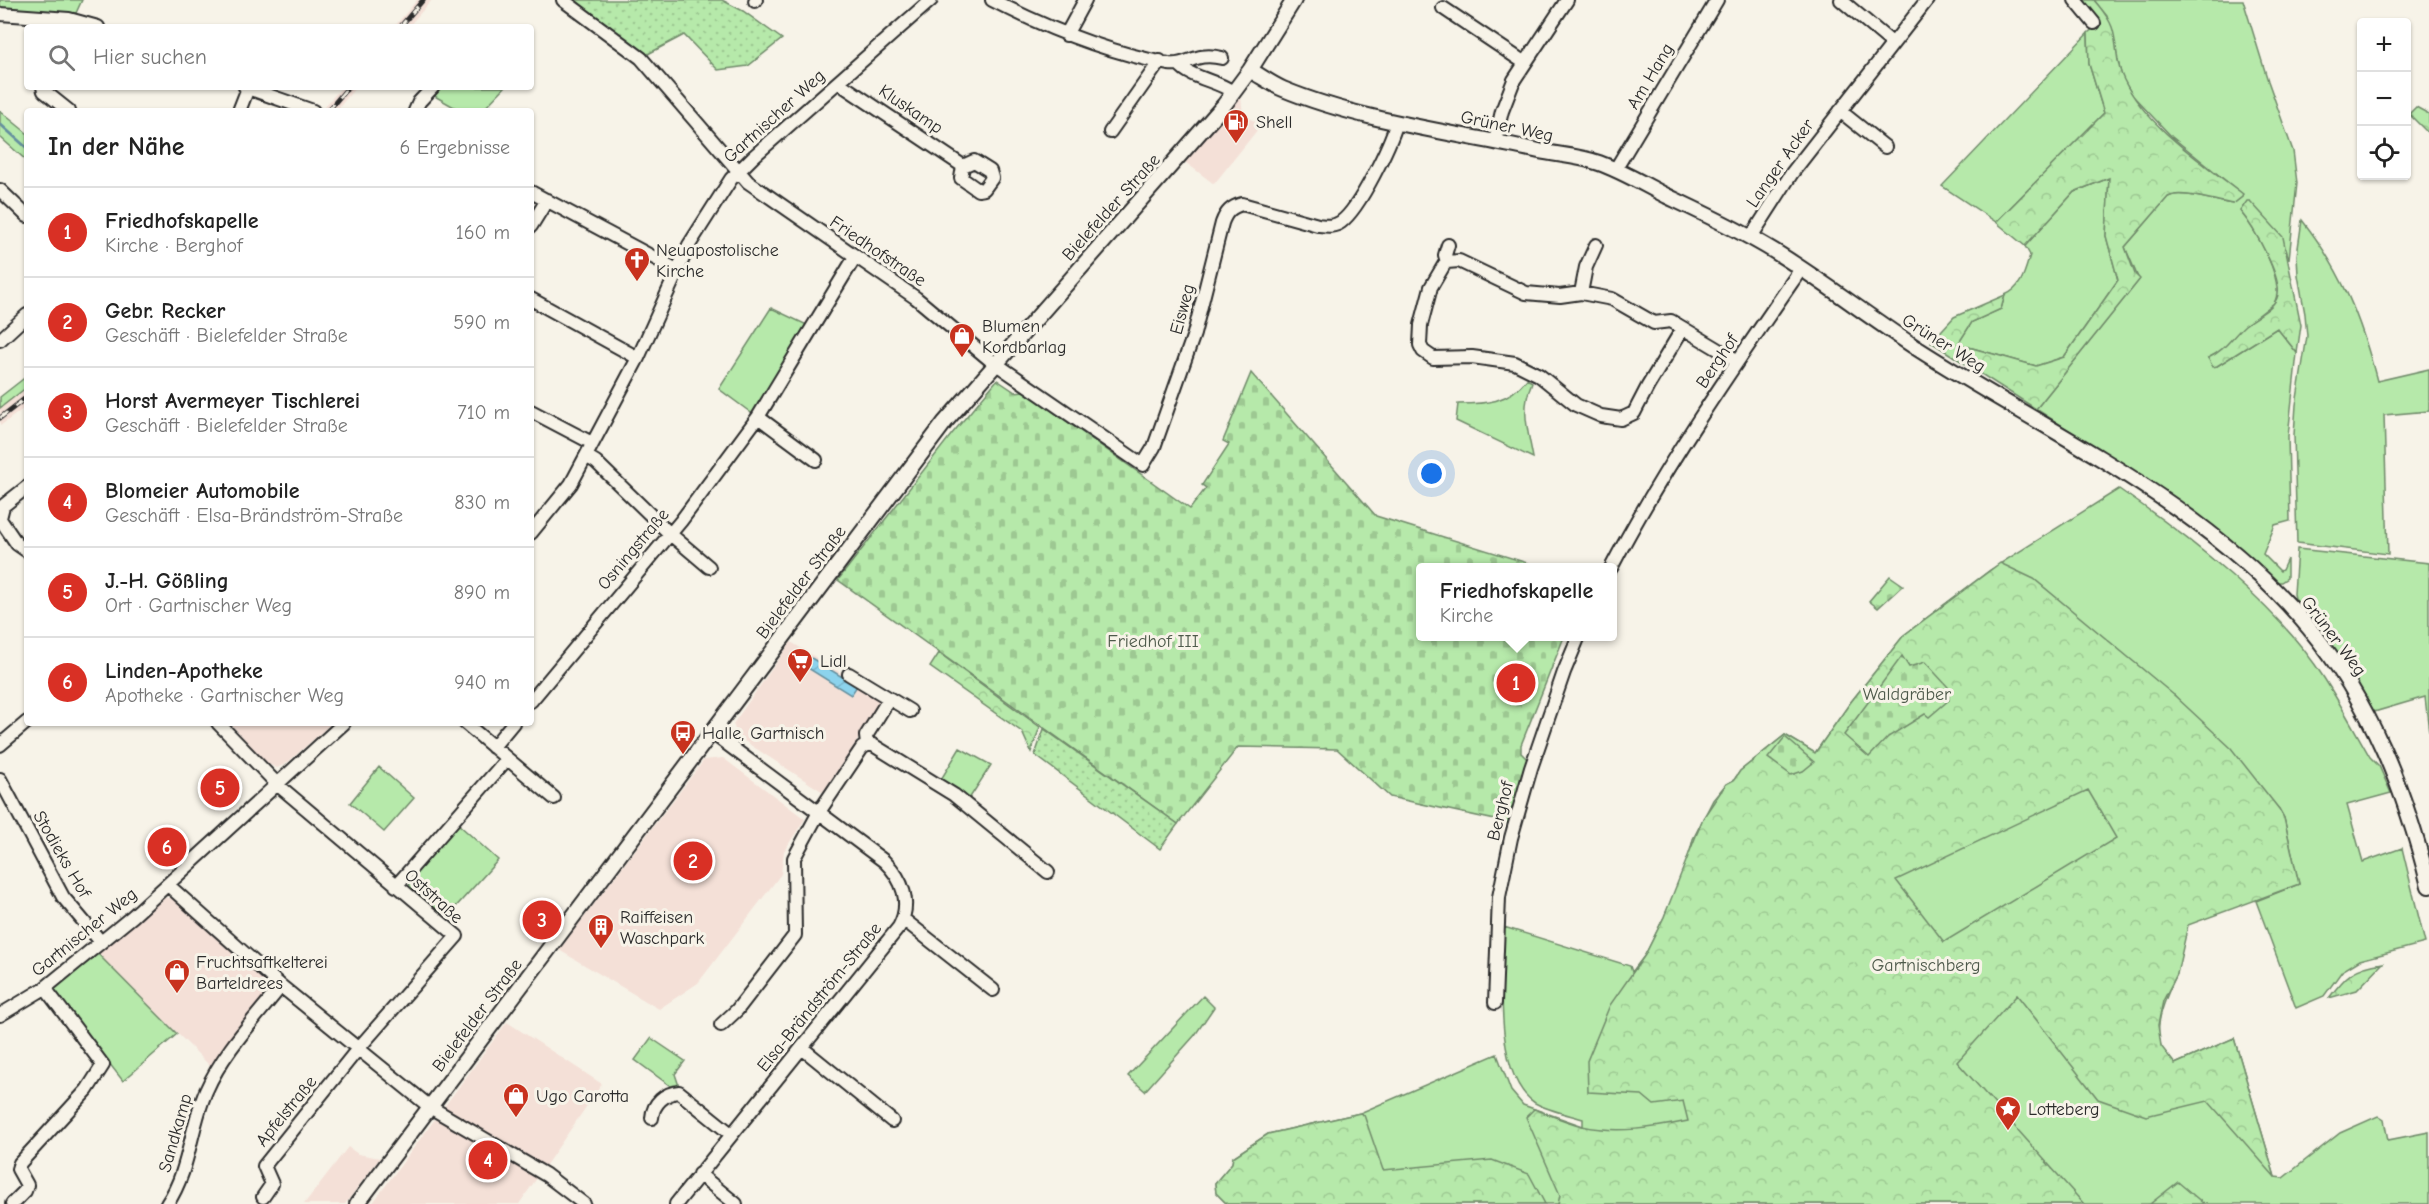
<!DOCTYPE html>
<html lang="de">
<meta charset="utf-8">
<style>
body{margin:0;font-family:"Comic Neue",sans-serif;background:#f6f6f6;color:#222}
.controls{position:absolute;right:18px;top:18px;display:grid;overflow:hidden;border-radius:6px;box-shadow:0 2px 4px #0004}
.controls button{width:54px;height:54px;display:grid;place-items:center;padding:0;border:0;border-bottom:2px solid #e0e0e0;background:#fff;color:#222;font:30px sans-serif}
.you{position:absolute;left:1432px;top:474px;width:21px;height:21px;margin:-15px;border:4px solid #fff;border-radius:50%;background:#1a73e8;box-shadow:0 0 0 9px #1a73e833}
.badge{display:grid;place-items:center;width:39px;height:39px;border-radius:50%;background:#d93025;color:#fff;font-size:20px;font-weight:700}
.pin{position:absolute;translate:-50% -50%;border:3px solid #fff;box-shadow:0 2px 6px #0006}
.popup{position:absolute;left:1416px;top:563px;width:201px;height:78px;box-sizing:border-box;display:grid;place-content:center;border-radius:6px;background:#fff;filter:drop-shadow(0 2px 4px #0005);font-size:20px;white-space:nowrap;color:#767676}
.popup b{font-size:22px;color:#222}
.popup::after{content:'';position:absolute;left:50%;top:100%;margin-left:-12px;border:12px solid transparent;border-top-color:#fff}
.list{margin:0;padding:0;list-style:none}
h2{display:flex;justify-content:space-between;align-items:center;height:78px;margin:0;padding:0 24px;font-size:26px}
h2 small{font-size:20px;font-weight:400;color:#767676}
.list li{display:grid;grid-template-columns:39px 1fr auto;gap:18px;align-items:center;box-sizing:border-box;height:90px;padding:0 24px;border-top:2px solid #e0e0e0}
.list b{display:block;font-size:22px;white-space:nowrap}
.list p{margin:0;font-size:20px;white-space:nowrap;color:#767676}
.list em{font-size:20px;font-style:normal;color:#767676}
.icon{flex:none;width:33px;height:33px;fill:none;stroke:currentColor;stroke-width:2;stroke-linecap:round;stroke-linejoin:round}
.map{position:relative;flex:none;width:2429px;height:1204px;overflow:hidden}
.search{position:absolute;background:#fff;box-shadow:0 2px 4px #0004;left:24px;top:24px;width:510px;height:66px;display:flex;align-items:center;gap:15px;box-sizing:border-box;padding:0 21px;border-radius:6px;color:#767676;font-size:22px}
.panel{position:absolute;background:#fff;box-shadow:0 2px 4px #0004;left:24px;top:108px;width:510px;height:618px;border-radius:6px}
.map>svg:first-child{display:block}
.built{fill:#f4e0d7}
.green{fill:#b6e9aa;stroke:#708a6a;stroke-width:1.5}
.forest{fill:url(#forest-crowns);stroke:#708a6a;stroke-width:1.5;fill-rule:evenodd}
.cemetery{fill:url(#cemetery-stones);stroke:#708a6a;stroke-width:1.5}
.garden{fill:url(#garden-dots);stroke:#708a6a;stroke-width:1.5}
.water{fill:url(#water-waves);stroke:#65909f;stroke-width:1.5}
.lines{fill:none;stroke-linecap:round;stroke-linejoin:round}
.stream{stroke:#65909f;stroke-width:3}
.minor-casing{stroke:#2b2b2b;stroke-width:16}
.tertiary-casing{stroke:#2b2b2b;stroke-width:18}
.minor{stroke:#f7f3e8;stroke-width:12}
.tertiary{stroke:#f7f3e8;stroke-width:14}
.rail-casing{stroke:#2b2b2b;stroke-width:5}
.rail{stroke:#f7f3e8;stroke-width:3;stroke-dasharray:9;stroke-linecap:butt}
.labels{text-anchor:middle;stroke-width:6;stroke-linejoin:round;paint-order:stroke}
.street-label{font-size:18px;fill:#2b2b2b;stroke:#f7f3e8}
.poi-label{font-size:18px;fill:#2b2b2b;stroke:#f7f3e8;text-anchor:start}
.park-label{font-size:18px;fill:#4e5a4b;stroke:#f7f3e8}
</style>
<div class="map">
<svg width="2429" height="1204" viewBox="0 0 2429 1204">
<defs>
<pattern id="forest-crowns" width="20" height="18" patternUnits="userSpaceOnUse" patternTransform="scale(1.5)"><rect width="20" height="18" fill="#b6e9aa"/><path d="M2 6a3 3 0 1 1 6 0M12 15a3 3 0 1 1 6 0" fill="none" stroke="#9dc892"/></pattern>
<pattern id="cemetery-stones" width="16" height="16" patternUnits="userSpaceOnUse" patternTransform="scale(1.5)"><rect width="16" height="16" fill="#b6e9aa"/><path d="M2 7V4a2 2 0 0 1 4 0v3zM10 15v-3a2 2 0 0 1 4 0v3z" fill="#9dc892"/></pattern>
<pattern id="garden-dots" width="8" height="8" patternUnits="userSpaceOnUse" patternTransform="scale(1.5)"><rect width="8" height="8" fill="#b6e9aa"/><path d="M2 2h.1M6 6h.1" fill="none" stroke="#9dc892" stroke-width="1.8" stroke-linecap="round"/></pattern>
<pattern id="water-waves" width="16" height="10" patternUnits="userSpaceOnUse" patternTransform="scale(1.5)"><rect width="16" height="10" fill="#8cd3ed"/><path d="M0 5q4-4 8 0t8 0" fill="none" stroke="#79b5cb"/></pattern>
</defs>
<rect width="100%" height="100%" fill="#f7f3e8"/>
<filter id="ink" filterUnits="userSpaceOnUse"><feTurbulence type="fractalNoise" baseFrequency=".0167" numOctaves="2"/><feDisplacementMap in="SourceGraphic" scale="12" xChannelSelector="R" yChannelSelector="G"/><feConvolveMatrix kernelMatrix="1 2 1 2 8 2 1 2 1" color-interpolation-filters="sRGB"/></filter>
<g filter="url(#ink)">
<path class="built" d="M417 0H432L408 27H394Z
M342 87H356L336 111 324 107Z
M1241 96 1243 116 1262 124 1214 184 1185 162Z
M27 387V406L0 426V408Z
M791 642 880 697 881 705 823 792 738 737 733 724Z
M230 723H332L287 763 277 768 266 763Z
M723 758 805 819 784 851 781 874 698 983 659 1009 559 950 704 760Z
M162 898H171L269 982V990L210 1066 98 954Z
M507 1022 602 1084 519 1204H372Z
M348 1147 358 1154 380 1158 345 1204H304Z"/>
<path class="green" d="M0 0H82L76 13 0 9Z
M2094 0H2243L2268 81 2293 151 2297 183 2289 259 2286 249 2240 211C2254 228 2287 282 2274 303L2246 325 2222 351 2208 358 2217 366 2277 328 2297 353 2288 436 2290 521 2275 525 2263 554 2280 571 2282 570 2287 559V578L2281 582H2275L2229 539 2168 494 2036 409 2139 280 2125 247 2168 197C2182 189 2216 202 2233 204L2242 197V194L2172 137 2133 96 2122 78 2107 16Z
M2088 33 2089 64 2104 113 1996 222 1942 186Z
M438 87H505L482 111H461L431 94Z
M0 111 27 133V161L0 137Z
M2109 178 2106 236 2118 280 2064 357 2036 366 1958 344 1972 322 2001 309 2005 295C2022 288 2025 271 2030 255L2025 246 2074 192Z
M2302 220C2342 271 2361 319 2377 381L2429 369V411L2384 415 2388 554 2297 543 2294 435 2296 405 2307 336 2305 314 2298 275 2297 255Z
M771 308 807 325 754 415 719 389Z
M27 376V387L0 408V397Z
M1527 379 1532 382C1520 411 1528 429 1533 458L1456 421 1458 404C1486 404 1508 403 1527 379Z
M2119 489C2188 536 2279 607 2324 678 2340 703 2355 731 2370 757L2379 766 2391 793 2347 805 2363 862 2402 848 2425 943 2360 960 2342 971 2324 996 2296 1008 2256 901 2299 884 2284 818 2279 809 2175 696 2177 974C2164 1000 2144 1042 2175 1064L2234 1038 2275 1177 2283 1178 2340 1133 2378 1116 2384 1120 2388 1140 2429 1132V1204H1227L1216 1193 1215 1183 1232 1163 1233 1157 1268 1134 1360 1113 1497 1054 1511 1091 1523 1105 1583 1126V1119C1570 1115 1547 1110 1535 1103 1492 1075 1503 971 1504 927L1630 966 1632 972 1645 955 1664 917 1686 867 1693 839 1713 800 1726 784 1734 780 1740 771 1785 735 1815 753 1850 703 1904 635 1990 570Z
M2297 549 2429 563V732L2425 697 2374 712 2346 666 2296 603 2294 594Z
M960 748 991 765 969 799 940 781Z
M379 767 414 798 384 832 350 803Z
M457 823 498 860 452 911 440 913 410 890 409 878Z
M98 954 177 1034 123 1081 55 994 54 987Z
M1203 996 1214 1007 1195 1035 1145 1091 1128 1076Z
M651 1038 685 1061 675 1074 679 1086 673 1088 635 1060Z"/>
<path class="forest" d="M2080 0H2094C2101 9 2108 16 2112 27 2118 44 2115 64 2124 80 2146 126 2203 163 2243 194L2242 197 2233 204C2216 202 2182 189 2168 197L2125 247 2135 274 2140 279 2036 409 1931 342 1954 317 2005 295 2001 309 1972 322 1958 344 2036 366 2064 357 2118 280 2106 236 2109 178 2074 192 2025 246 1996 222 2104 113 2089 64 2088 33 2099 23Z
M2416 107 2429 114V134L2409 114Z
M2247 201H2250L2283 237 2301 325 2297 353 2277 328 2217 366 2213 367 2208 358C2224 351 2232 337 2245 325 2254 317 2272 310 2277 298 2285 280 2252 225 2240 211Z
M2000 563 2034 579 2175 696 2231 748 2279 809 2284 818 2299 884 2188 925 2177 974 2163 1001 2158 1025 2161 1046 2175 1064 2234 1038 2275 1177 2208 1101 2146 1116 2098 1099 2017 995 1957 1062 2084 1204H1558L1560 1195 1526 1117 1534 1109C1550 1115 1566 1122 1582 1126 1617 1134 1654 1128 1688 1121L1683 1101 1654 1105 1642 1095 1588 1092 1587 1061 1610 1005 1645 955 1664 917 1703 818 1726 784 1734 780 1740 771 1785 735 1815 753 1850 703 1904 635ZM2088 790 2116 838 1944 942 1896 880Z
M939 653 1040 727 1031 752 1022 732 930 667Z
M2383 963 2357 990 2329 998C2346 975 2354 967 2383 963Z
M1360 1113 1364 1115 1383 1170 1492 1160 1529 1174 1545 1204H1227L1216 1193 1215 1183 1232 1163 1233 1157 1268 1134Z
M2178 1182 2204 1204H2150Z"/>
<path class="cemetery" d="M1251 373 1376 516 1540 567 1420 568V636L1564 637 1521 745V753L1527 759 1509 823 1390 797 1337 749 1238 747 1178 824 838 580 951 435 997 380 1015 392 1024 391 1190 509 1206 488 1202 485 1229 444 1223 441Z
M1890 576 1903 585 1878 608 1869 601Z
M1902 656 1909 667 1925 662 1948 687 1949 700 1929 717 1925 714 1888 737 1869 757 1844 735Z
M1785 737 1814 762 1803 771 1791 775 1768 758Z"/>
<path class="garden" d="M570 0H722L743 11 782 39 748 66 718 70 684 35 646 55Z
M1044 729 1178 824 1160 849 1035 755Z"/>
<path class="water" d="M808 656 857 686 851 695 803 665Z"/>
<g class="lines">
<path class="stream" d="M0 124 27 148"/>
<defs>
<path id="minor" d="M563 0 641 58 748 182 916 298 989 359 1143 465 1154 447 1194 334 1222 223C1226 212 1231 207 1242 204L1318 225C1327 226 1334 227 1341 222 1360 208 1390 145 1397 122
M992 0C1048 29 1107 52 1169 64 1187 67 1195 51 1222 58
M1841 0 1892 43
M2075 0 2094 23
M755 1 756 0
M1443 8 1525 63
M0 14 69 19 98 27
M1066 35 1085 0
M1179 64C1191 79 1217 80 1233 92
M840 81 845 87 963 166
M43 87 44 91 69 111
M245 87 313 111
M239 111 248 88
M415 111 419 102 433 87
M1840 111 1885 147
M1110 132 1160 61
M1495 141 1502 111 1514 80 1567 0
M974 161 990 171 992 178 984 189 978 190 961 178 963 166Z
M1615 170 1717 0
M0 190 27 216
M531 192 677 270
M531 226 547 200
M1751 237 1792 173 1927 0
M1447 262 1445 255 1448 245
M1581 293 1586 267 1596 245
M531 299 638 358
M1683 328 1648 386 1634 413 1621 419 1601 416 1576 405 1539 375 1515 363 1472 357 1433 358 1423 351 1420 345 1421 325 1431 287 1444 265 1447 262 1459 261 1526 293 1560 296 1581 293 1612 299 1654 323 1671 321 1738 361
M0 340 27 315
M531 411 592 443
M758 417 816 460
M586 456 596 462 669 533 709 567
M0 518 3 506 27 487
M0 519 17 544 27 551
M531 533 571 484 638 358 689 245 731 179 753 157 931 0
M1611 568C1666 463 1734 366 1801 269
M849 674 910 711
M531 701 681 521 758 417 855 257
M218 723 278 785 457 936 357 1050 264 1166 272 1184 263 1197
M465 723 554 798
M0 745 27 722
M867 745H873L954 795 1048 872
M867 745 866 736 889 699
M493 747 513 723
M0 779 63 897 101 942
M168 885 281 986 430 1107 546 1175 584 1204
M396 886 507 759
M903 919 993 990
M1495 1003 1499 897 1511 838 1531 768 1564 672 1579 636
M0 1015 45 988 133 916 344 723
M721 1025 737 1010 795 935 794 858 819 812 862 748 867 745
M802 1048 892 1121
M652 1118C653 1103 665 1093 679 1092L731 1134
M699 1174 736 1204
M12 1204 25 1191 27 1185 18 1169 20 1163 87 1090 103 1065 45 988
M167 1204C190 1170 190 1128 206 1091 223 1052 255 1019 281 986
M676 1204 899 927C912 903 903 879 884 861L711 732"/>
<path id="tertiary" d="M1250 70C1261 76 1271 84 1283 89 1360 121 1457 133 1539 151 1559 155 1580 156 1599 163 1622 171 1645 185 1667 196 1703 213 1740 230 1774 251 1823 281 1869 317 1918 349 2052 435 2205 502 2309 628 2371 702 2406 794 2429 886
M357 1204 945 422 1224 105 1250 70 1294 0"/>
</defs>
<use href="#minor" class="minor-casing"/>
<use href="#tertiary" class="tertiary-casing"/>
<use href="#minor" class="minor"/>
<use href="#tertiary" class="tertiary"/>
<defs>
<path id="rail" d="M400 27 423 0
M328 111 348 87
M0 418 27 397"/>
</defs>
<use href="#rail" class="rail-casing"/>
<use href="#rail" class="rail"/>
</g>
</g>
<defs>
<symbol id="fuel-pin" viewBox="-11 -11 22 30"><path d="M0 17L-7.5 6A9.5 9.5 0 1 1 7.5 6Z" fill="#c8321e" stroke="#f7f3e8"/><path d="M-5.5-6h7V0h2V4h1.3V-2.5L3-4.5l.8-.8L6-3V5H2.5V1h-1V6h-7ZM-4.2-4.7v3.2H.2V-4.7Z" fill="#fff"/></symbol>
<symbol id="church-pin" viewBox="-11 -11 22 30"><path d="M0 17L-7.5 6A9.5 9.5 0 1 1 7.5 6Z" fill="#c8321e" stroke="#f7f3e8"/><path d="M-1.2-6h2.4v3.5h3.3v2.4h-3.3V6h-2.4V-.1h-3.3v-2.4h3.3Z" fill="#fff"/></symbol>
<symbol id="shop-pin" viewBox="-11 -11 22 30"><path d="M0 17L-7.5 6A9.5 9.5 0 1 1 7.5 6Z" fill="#c8321e" stroke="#f7f3e8"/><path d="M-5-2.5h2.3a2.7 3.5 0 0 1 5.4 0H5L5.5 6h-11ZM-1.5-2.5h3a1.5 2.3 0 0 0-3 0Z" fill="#fff"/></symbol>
<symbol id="supermarket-pin" viewBox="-11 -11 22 30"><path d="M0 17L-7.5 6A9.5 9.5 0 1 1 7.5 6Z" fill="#c8321e" stroke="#f7f3e8"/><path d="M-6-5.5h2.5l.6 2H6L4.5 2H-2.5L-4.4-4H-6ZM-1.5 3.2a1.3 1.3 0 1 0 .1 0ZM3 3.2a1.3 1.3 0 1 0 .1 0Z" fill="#fff"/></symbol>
<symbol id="bus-pin" viewBox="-11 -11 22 30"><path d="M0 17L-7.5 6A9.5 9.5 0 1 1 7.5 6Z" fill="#c8321e" stroke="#f7f3e8"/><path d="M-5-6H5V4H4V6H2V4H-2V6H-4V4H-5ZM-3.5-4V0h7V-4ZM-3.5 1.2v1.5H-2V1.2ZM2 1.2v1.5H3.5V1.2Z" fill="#fff"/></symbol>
<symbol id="building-pin" viewBox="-11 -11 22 30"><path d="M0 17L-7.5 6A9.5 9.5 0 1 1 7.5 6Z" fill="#c8321e" stroke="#f7f3e8"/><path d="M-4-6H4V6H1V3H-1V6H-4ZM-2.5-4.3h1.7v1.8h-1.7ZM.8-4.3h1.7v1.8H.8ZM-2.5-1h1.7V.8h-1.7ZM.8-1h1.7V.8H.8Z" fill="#fff"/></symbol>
<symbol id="sight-pin" viewBox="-11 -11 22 30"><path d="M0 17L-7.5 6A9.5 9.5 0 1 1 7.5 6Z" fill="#c8321e" stroke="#f7f3e8"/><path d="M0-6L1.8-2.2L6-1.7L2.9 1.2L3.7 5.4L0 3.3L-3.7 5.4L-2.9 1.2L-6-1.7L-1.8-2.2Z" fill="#fff"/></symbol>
</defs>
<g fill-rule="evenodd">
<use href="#fuel-pin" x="1221" y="107" width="30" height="40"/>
<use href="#church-pin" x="622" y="245" width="30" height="40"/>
<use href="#shop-pin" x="947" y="321" width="30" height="40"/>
<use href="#supermarket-pin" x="785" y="646" width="30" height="40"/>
<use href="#bus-pin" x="668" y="718" width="30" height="40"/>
<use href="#building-pin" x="586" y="912" width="30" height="40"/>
<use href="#shop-pin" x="162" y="957" width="30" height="40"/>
<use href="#shop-pin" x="501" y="1081" width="30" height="40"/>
<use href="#sight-pin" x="1993" y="1094" width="30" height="40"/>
</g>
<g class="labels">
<g class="street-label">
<text transform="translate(1650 76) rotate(-59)" y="6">Am Hang</text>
<text transform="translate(911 109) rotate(34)" y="6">Kluskamp</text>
<text transform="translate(774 116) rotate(-42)" y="6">Gartnischer Weg</text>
<text transform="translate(1507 126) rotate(12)" y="6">Grüner Weg</text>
<text transform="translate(1780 163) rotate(-55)" y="6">Langer Acker</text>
<text transform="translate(1111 207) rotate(-48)" y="6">Bielefelder Straße</text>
<text transform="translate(878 251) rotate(34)" y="6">Friedhofstraße</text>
<text transform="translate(1182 309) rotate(-75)" y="6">Eisweg</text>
<text transform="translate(1944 343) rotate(32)" y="6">Grüner Weg</text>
<text transform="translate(1717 361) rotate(-56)" y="6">Berghof</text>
<text transform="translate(633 549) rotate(-50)" y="6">Osningstraße</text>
<text transform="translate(801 582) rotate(-53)" y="6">Bielefelder Straße</text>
<text transform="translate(2334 636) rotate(53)" y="6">Grüner Weg</text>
<text transform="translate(1500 811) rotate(-76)" y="6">Berghof</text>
<text transform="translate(62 854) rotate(60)" y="6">Stodieks Hof</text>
<text transform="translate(434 896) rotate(42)" y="6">Oststraße</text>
<text transform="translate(84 932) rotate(-39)" y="6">Gartnischer Weg</text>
<text transform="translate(819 997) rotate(-51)" y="6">Elsa-Brändström-Straße</text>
<text transform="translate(477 1015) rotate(-53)" y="6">Bielefelder Straße</text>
<text transform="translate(286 1111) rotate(-51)" y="6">Apfelstraße</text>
<text transform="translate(175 1133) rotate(-74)" y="6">Sandkamp</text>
</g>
<g class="poi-label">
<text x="1256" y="128">Shell</text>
<text x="656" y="256">Neuapostolische<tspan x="656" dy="21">Kirche</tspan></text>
<text x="982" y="332">Blumen<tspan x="982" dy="21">Kordbarlag</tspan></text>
<text x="820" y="667">Lidl</text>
<text x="702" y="739">Halle, Gartnisch</text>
<text x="620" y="923">Raiffeisen<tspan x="620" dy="21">Waschpark</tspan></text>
<text x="196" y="968">Fruchtsaftkelterei<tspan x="196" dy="21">Barteldrees</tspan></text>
<text x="536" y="1102">Ugo Carotta</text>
<text x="2028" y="1115">Lotteberg</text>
</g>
<g class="park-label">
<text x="1153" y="647">Friedhof III</text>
<text x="1907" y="700">Waldgräber</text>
<text x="1926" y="971">Gartnischberg</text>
</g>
</g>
</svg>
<div class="controls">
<button>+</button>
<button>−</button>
<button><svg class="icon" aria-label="locate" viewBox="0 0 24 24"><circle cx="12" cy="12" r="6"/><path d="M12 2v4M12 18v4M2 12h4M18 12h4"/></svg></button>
</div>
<div class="you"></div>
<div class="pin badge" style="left:1516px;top:683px">1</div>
<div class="popup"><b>Friedhofskapelle</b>Kirche</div>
<div class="pin badge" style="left:693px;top:861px">2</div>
<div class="pin badge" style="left:542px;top:920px">3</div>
<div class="pin badge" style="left:488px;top:1160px">4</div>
<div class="pin badge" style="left:220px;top:788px">5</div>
<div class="pin badge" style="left:167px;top:847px">6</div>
<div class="search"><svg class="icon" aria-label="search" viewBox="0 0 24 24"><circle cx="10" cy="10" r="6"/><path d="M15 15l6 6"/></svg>Hier suchen</div>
<section class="panel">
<h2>In der Nähe<small>6 Ergebnisse</small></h2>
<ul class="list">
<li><span class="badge">1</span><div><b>Friedhofskapelle</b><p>Kirche · Berghof</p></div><em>160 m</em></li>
<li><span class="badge">2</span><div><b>Gebr. Recker</b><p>Geschäft · Bielefelder Straße</p></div><em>590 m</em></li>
<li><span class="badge">3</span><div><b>Horst Avermeyer Tischlerei</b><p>Geschäft · Bielefelder Straße</p></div><em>710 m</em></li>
<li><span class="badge">4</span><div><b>Blomeier Automobile</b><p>Geschäft · Elsa-Brändström-Straße</p></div><em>830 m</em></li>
<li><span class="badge">5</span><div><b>J.-H. Gößling</b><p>Ort · Gartnischer Weg</p></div><em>890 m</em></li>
<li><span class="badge">6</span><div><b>Linden-Apotheke</b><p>Apotheke · Gartnischer Weg</p></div><em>940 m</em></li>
</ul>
</section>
</div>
